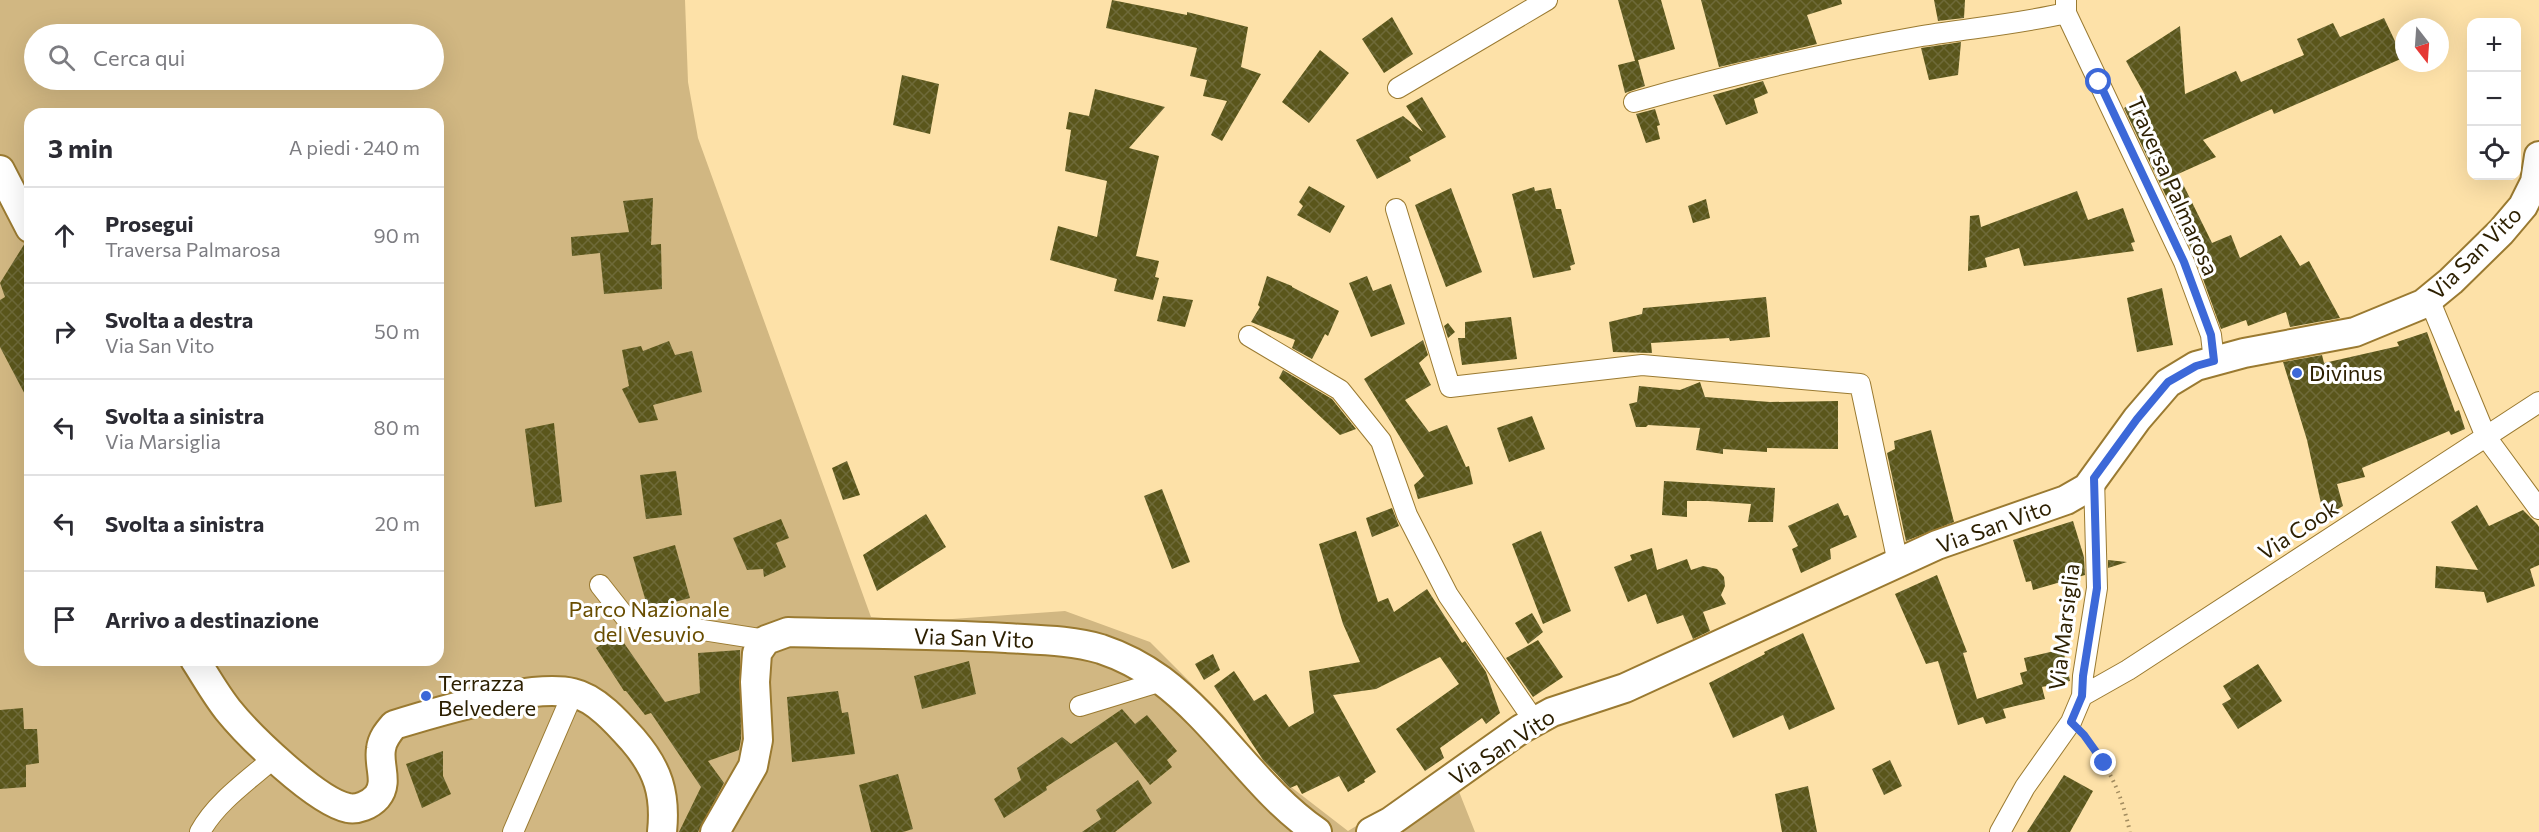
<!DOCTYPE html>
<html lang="it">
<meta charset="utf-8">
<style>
body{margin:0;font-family:Commissioner,sans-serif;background:#f2f2f3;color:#2b2b33}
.controls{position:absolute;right:18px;top:18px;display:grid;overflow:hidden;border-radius:12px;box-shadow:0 6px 24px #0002}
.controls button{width:54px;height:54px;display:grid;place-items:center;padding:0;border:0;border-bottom:2px solid #e1e1e2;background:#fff;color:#2b2b33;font:30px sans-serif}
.compass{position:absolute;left:2395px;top:18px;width:54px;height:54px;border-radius:50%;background:#fff;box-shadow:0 6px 24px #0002;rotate:163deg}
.stop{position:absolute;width:18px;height:18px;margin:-14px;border:4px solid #3c68d8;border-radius:50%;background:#fff}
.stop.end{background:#3c68d8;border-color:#fff;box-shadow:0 2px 6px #0008}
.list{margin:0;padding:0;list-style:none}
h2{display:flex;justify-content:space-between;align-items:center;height:78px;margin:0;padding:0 24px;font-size:26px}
h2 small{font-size:20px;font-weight:400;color:#7c7c81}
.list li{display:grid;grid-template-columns:39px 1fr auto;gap:18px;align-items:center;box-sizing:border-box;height:96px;padding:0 24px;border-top:2px solid #e1e1e2}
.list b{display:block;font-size:22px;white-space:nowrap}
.list p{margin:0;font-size:20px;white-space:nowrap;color:#7c7c81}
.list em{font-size:20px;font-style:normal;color:#7c7c81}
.icon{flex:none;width:33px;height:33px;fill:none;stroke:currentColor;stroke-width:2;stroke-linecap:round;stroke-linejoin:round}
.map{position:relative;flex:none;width:2539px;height:832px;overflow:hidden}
.search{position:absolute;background:#fff;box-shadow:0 6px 24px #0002;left:24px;top:24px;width:420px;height:66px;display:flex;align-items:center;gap:15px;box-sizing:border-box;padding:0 21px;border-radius:33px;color:#7c7c81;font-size:22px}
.panel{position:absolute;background:#fff;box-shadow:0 6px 24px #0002;left:24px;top:108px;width:420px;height:558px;border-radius:18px}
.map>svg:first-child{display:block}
.park{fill:#d1b782;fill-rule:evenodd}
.building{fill:url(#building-cross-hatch)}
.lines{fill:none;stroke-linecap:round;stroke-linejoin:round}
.street-casing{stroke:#9a7a31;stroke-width:22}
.secondary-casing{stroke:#9a7a31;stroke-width:32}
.path{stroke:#a28c5f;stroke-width:4;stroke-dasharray:1.5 4.5;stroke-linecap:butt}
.street{stroke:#fff;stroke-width:20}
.secondary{stroke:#fff;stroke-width:28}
.route{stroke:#3c68d8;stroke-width:8}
.poi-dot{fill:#3c68d8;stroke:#fff;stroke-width:2}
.labels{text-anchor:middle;stroke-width:6;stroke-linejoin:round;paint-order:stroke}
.street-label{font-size:22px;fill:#2c1f01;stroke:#fff}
.poi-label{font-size:22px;fill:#2c1f01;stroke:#fff;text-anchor:start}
.park-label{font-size:22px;fill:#694d00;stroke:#fff}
</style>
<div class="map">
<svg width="2539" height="832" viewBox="0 0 2539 832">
<defs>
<pattern id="building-cross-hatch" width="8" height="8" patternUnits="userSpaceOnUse" patternTransform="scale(1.5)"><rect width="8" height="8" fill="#5a561b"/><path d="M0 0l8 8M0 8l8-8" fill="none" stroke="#6e6a39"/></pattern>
</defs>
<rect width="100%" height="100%" fill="#fde1a8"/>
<path class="park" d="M0 0H685L688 82 698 138 871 617 925 621 1065 611 1150 642 1223 715 1269 770 1348 831 1460 763 1456 784 1475 832H0ZM34 34H434V80H34ZM30 114H438V660H30Z"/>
<path class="building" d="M1112 0 1187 15V12L1248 27 1241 67 1261 74 1222 141 1211 135 1227 101 1203 96 1207 80 1190 76 1197 48 1106 28Z
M1618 0H1661L1675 49 1635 61Z
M1701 0H1841L1842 4 1807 15 1817 44 1719 67Z
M1934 0H1965L1964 18 1938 21Z
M1392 17 1413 54 1384 73 1362 39Z
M2384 18 2403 58 2274 114 2272 109 2203 140 2216 157 2178 174 2212 243 2231 235 2240 258 2281 235 2300 266 2309 261 2340 318 2290 327 2286 312 2248 326 2246 320 2221 329 2195 257 2124 108 2145 95 2126 61 2180 26 2185 94 2236 71 2241 82 2304 55 2297 39 2333 23 2340 37Z
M1961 42 1958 75 1929 80 1921 48Z
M1320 50 1349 73 1309 123 1282 102Z
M1638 60 1645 86 1625 93 1618 65Z
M902 75 939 84 930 134 893 125Z
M1763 81 1768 93 1754 99 1758 113 1726 125 1713 95Z
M1095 89 1165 107 1129 148 1159 156 1136 256 1159 261 1155 277 1159 278 1153 300 1114 291 1117 279 1050 260 1058 226 1097 237 1107 181 1065 171 1071 130 1066 129 1069 112 1089 116Z
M1422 97 1446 137 1409 157 1411 161 1377 179 1356 140 1403 116 1423 132 1406 106Z
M1655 109 1660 125 1657 126 1660 139 1646 143 1636 114Z
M1309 186 1345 206 1330 233 1297 215 1303 206 1299 202Z
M1534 187 1535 191 1551 188 1556 209H1561L1575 264 1570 266 1571 270 1533 278 1512 194Z
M1451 188 1482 272 1446 287 1415 205Z
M2077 191 2088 220 2123 208 2135 242 2131 243 2134 251 2024 266 2019 248 1985 258 1987 267 1968 271 1970 216 1979 215 1981 227Z
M653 198 651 245 661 244 662 289 604 294 600 253 572 256 571 237 629 232 623 201Z
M1706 199 1710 218 1693 223 1688 206Z
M25 243 30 244V404L0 347V300L5 297 0 283Z
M1267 276 1292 286V287L1339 311 1328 336 1325 334 1312 359 1292 348 1295 340 1251 322 1260 307 1258 305Z
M1367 276 1373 291 1391 284 1405 324 1371 337 1349 283Z
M2162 288 2173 345 2137 352 2127 298Z
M1163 296 1193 300 1185 327 1157 321Z
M1766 297 1770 337 1730 341 1729 338 1651 343 1652 353 1613 352 1609 322 1642 314 1643 308Z
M1511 317 1517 359 1462 365 1458 338H1465V322Z
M1448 323 1455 332 1448 338 1444 326Z
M2427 332 2455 412 2459 410 2465 429 2451 435 2449 431 2362 468 2365 477 2337 484 2343 506 2324 517 2307 440 2283 362 2322 355 2324 363 2399 346 2397 342Z
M1423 340 1428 355 1419 363 1431 385 1405 400 1429 432 1447 425 1466 467 1469 466 1473 484 1418 499 1414 485 1424 476 1364 379Z
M669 341 675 355 692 351 702 392 653 405 658 420 639 423 622 389 629 386 622 350 641 346 643 351Z
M1283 370 1332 399 1356 429 1340 435 1279 378Z
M1700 382 1705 397 1770 402 1838 401V449L1767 448V452L1723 449V454L1696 450 1700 428 1648 425 1646 427H1636L1629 404 1637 402 1639 386 1680 390Z
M1532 416 1545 449 1509 462 1497 428Z
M554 423 562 502 535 507 525 429Z
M1931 430 1954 522 1906 541 1887 453 1895 449 1894 441Z
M847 461 860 495 843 500 832 468Z
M676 471 682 515 646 519 640 475Z
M1664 481 1775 488 1773 522H1748L1751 504 1708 501H1687V517L1662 515Z
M1162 489 1190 562 1172 569 1144 496Z
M1838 503 1844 516 1848 515 1857 537 1830 549 1831 559 1801 573 1792 549 1798 546 1788 526Z
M2477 505 2489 526 2523 510 2537 524 2539 527V565L2530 569 2535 586 2487 603 2484 592 2435 588 2436 566 2478 570 2451 522Z
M1392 508 1399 526 1372 537 1366 518Z
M926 514 946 547 877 591 863 555Z
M781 519 789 538 776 543 786 567 764 577 763 569 747 570 733 538Z
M2073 521 2084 557 2085 575 2033 590 2031 581 2026 582 2013 540Z
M1356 531 1378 602 1388 598 1394 612 1427 589 1462 643 1465 641 1486 672 1500 713 1486 724 1482 718 1440 748 1444 758 1425 771 1396 729 1459 684 1440 657 1376 689 1333 695 1376 772 1364 780 1365 782 1348 792 1339 776 1302 794 1297 785 1290 788 1263 760 1214 686 1234 671 1254 701 1266 694 1289 727 1314 713 1309 671 1360 662 1343 624 1319 544Z
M1541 531 1571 611 1543 624 1512 544Z
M675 545 690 598 648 609 633 557Z
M1652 548 1657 570 1687 559 1691 570 1703 566 1717 569 1724 577 1725 586 1721 595 1726 604 1703 612 1710 631 1693 639 1683 615 1657 624 1646 594 1628 602 1614 567 1632 560 1630 555Z
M2108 560 2127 562 2108 568Z
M1937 575 1967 652 1963 653 1977 699 2023 684 2020 673 2027 671 2024 658 2063 649 2070 681 2042 687 2045 699 2003 709 2006 718 1986 724 1983 717 1958 725 1938 661 1926 664 1895 594Z
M1532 613 1543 632 1528 644 1515 623Z
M617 633 665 702 700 693 698 653 740 650 741 739 739 750 708 761 724 783 698 832H679L701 787 651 713 645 715 626 691H624L596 648Z
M1803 633 1835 709 1789 730 1783 715 1733 738 1709 683 1765 654 1764 652Z
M1538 640 1563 677 1533 697 1506 658Z
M1213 654 1220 670 1204 680 1195 664Z
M969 661 976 694 922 709 914 676Z
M2258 664 2282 701 2238 729 2222 704 2231 699 2223 686Z
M838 691 842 713 848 712 855 754 792 762 787 697Z
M23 708 24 729H37L39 763 26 765V787L0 789V710Z
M1122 709 1135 724 1147 715 1177 751 1167 760 1172 767 1150 785 1116 742 1046 787 1047 790 1004 818 994 799 1021 780 1017 768 1062 737 1071 744Z
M443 751V776L451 794 422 808 406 764Z
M1890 760 1902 786 1884 795 1872 769Z
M898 774 913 829 903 832H871L859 785Z
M2064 775 2093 791 2070 832H2027Z
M1138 780 1152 803 1115 832H1082L1101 819 1096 810Z
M1808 786 1817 832H1782L1775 794Z"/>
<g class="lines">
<defs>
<path id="street" d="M2066 0V13L2184 262 2211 335 2214 361
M1398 88 1547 0
M1634 102C1729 75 1825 53 1922 36 1971 28 2018 24 2066 13
M1396 209 1450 387 1642 365 1860 384 1898 563
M2429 299 2486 437 2539 509
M1249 336 1340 390 1381 441 1407 515 1448 595 1535 722
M600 585 626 618 766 640
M2082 696 2128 670 2539 402
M1080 706 1162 681
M200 832C216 802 250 779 275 757
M513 832 573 693
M2000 832 2025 787 2071 722 2082 696 2083 676 2097 588 2094 478"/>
<path id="secondary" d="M0 170 30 228
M195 660C206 677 216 695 228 710 249 736 317 802 348 808 357 810 370 805 377 797 389 783 378 765 381 749 382 739 388 732 394 725 436 712 531 683 573 693 596 698 618 723 633 740 658 769 666 794 662 832
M715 832 753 766 758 740 755 682 757 653 766 640 788 632C861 634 934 634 1006 638 1037 640 1071 640 1101 649 1122 656 1143 667 1161 680 1220 724 1257 791 1317 832
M1371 832 1390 822 1521 729 1552 712 1625 688 1937 545 2066 500 2087 488 2137 419 2168 383 2196 366 2244 353 2355 332 2423 304 2451 281 2501 232 2523 206 2535 182 2539 156"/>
</defs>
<use href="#street" class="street-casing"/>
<use href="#secondary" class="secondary-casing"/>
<path class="path" d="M2084 735C2110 770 2120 789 2130 832"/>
<use href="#street" class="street"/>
<use href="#secondary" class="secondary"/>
</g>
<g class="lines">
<path class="route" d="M2099 82 2184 262 2211 335 2214 361 2196 366 2168 382 2137 419 2094 478 2097 588 2083 676 2082 696 2071 722 2084 735 2104 763"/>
</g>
<g class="poi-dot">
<circle cx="2297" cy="373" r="6"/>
<circle cx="426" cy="696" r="6"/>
</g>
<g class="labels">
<g class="street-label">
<text transform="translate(2173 186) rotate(66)" y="8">Traversa Palmarosa</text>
<text transform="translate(2475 253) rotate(-45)" y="8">Via San Vito</text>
<text transform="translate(1994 526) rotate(-20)" y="8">Via San Vito</text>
<text transform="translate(2298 530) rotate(-33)" y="8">Via Cook</text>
<text transform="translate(2064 627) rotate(-83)" y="8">Via Marsiglia</text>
<text transform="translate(974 638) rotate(2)" y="8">Via San Vito</text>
<text transform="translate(1502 747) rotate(-33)" y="8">Via San Vito</text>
</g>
<g class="poi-label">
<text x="2309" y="381">Divinus</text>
<text x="438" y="691">Terrazza<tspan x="438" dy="25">Belvedere</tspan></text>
</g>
<g class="park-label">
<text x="649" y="617">Parco Nazionale<tspan x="649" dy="25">del Vesuvio</tspan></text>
</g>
</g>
</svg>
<div class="controls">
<button>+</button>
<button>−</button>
<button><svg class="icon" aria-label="locate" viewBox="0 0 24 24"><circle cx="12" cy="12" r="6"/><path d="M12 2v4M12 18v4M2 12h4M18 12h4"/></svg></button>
</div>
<svg class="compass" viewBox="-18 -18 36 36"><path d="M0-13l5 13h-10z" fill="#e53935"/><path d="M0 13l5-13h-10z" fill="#7c7c81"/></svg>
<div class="stop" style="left:2099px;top:82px"></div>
<div class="stop end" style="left:2104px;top:763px"></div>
<div class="search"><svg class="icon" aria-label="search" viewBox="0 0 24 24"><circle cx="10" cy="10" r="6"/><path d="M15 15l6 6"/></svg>Cerca qui</div>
<section class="panel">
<h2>3 min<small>A piedi · 240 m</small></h2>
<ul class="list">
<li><svg class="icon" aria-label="ahead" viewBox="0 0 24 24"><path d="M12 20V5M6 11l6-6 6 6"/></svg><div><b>Prosegui</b><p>Traversa Palmarosa</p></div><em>90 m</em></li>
<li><svg class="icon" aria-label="right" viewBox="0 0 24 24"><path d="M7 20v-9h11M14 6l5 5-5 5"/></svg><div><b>Svolta a destra</b><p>Via San Vito</p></div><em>50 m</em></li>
<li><svg class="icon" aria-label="left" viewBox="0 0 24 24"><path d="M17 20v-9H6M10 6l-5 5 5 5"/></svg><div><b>Svolta a sinistra</b><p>Via Marsiglia</p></div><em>80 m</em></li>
<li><svg class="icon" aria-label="left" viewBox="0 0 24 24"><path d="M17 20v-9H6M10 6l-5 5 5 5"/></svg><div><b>Svolta a sinistra</b></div><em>20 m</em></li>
<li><svg class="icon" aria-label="arrive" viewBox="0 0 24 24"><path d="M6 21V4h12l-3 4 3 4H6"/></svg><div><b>Arrivo a destinazione</b></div></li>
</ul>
</section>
</div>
